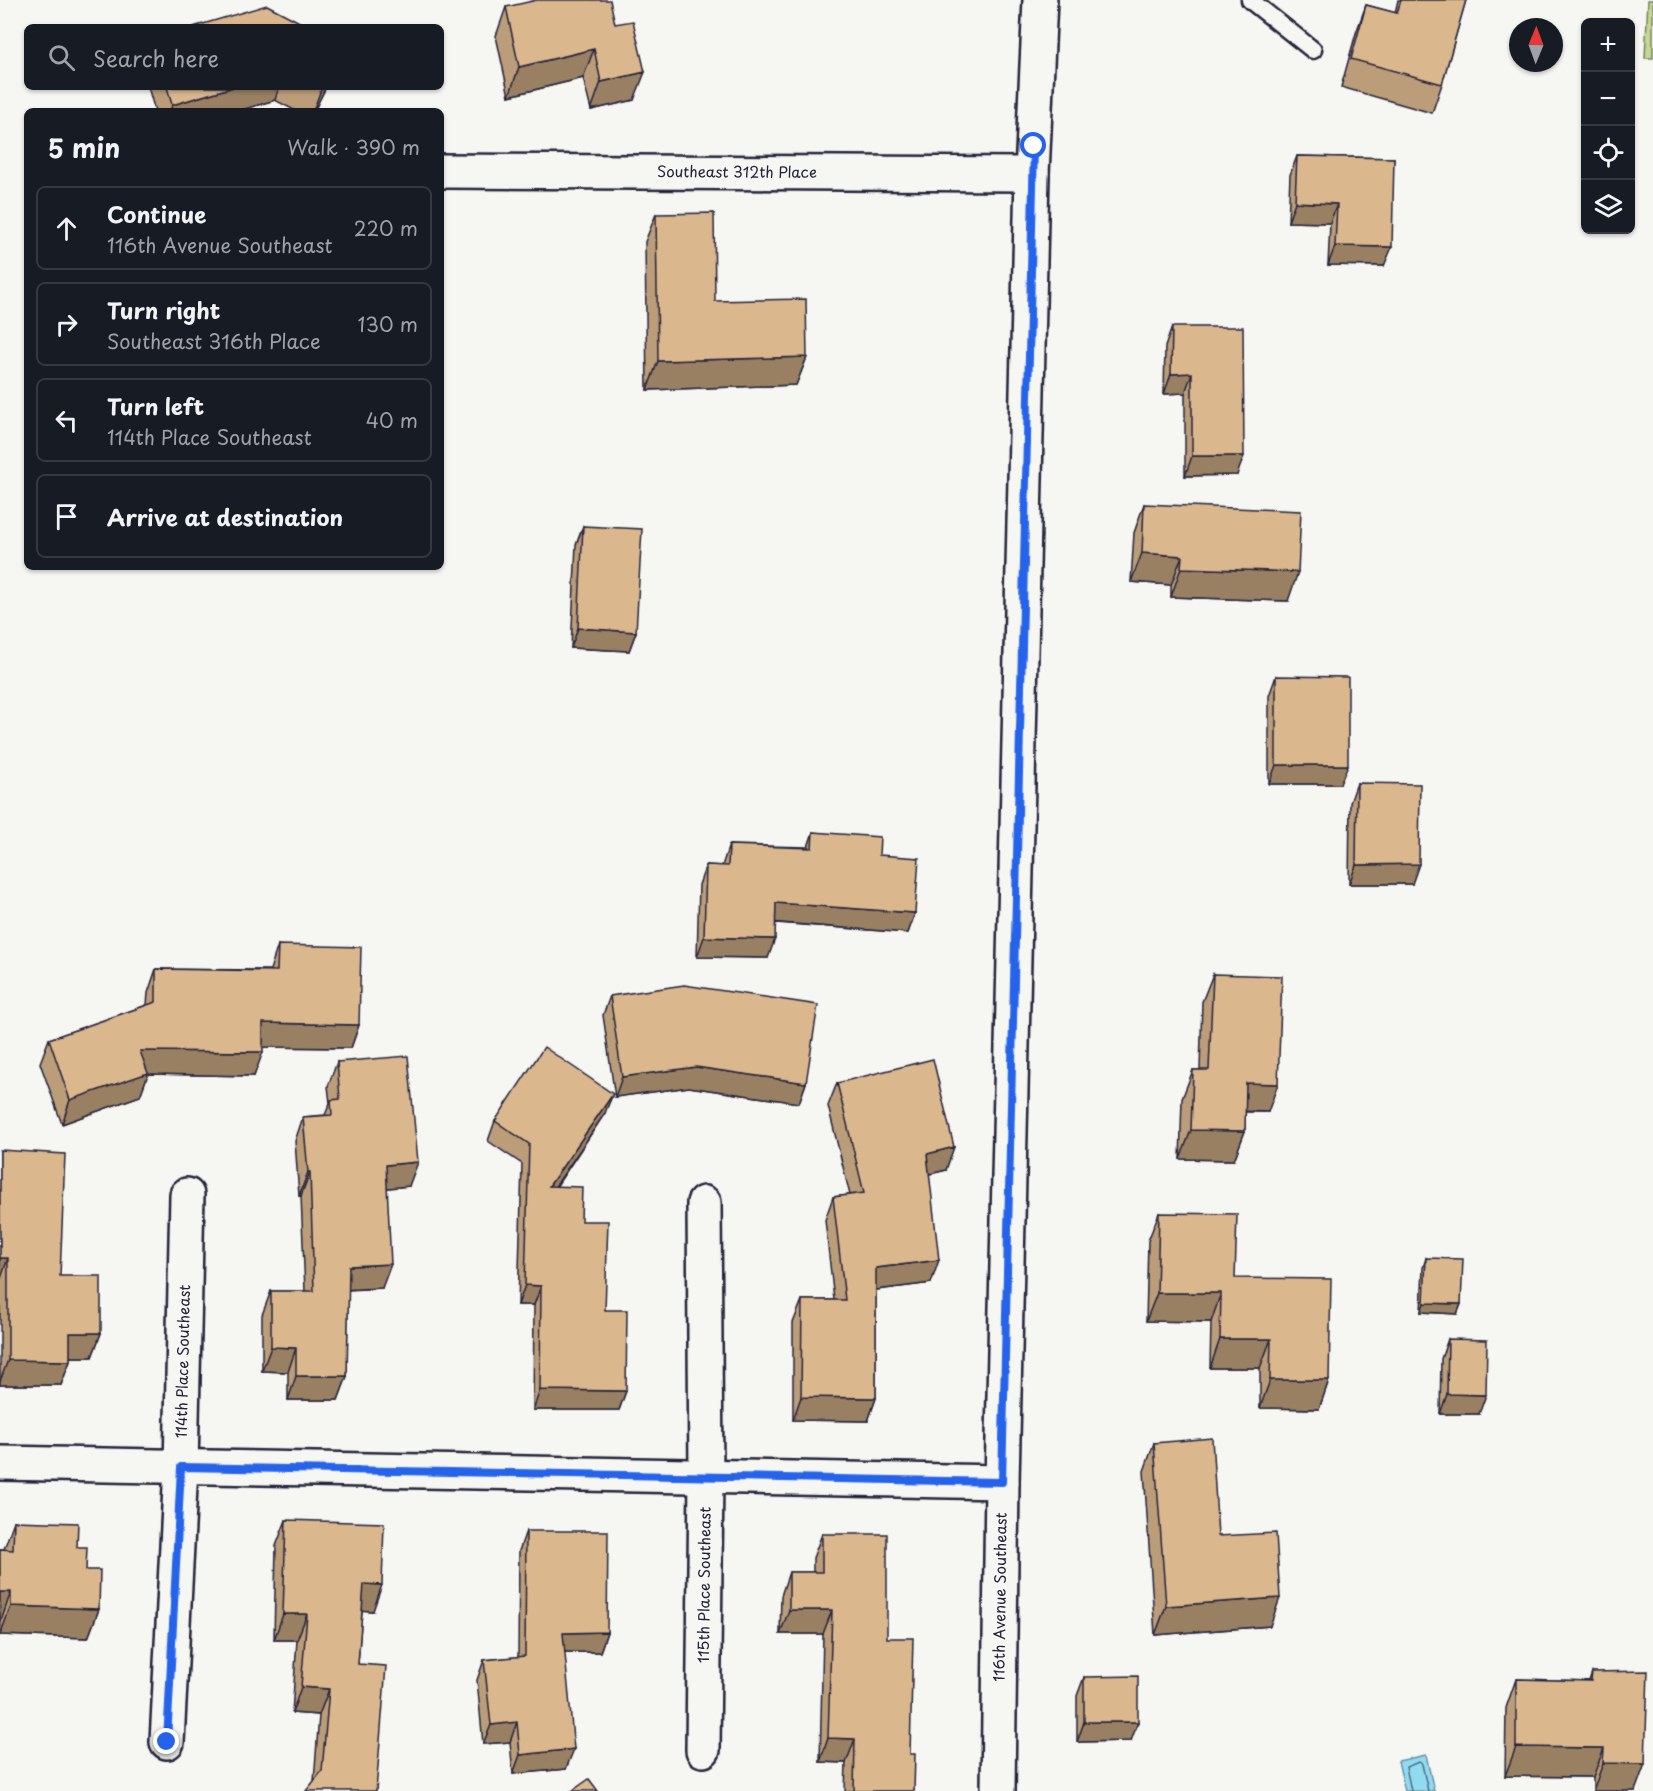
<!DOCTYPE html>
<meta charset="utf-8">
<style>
body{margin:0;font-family:"Playpen Sans",sans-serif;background:#20242c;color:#f1f3f6}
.controls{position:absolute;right:18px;top:18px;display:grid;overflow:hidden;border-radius:9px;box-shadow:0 2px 4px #0004}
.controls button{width:54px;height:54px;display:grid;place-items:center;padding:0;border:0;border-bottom:2px solid #363941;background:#171b24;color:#f1f3f6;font:30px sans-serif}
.compass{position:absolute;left:1509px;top:18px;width:54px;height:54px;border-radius:50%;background:#171b24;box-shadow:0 2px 4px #0004;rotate:1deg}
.stop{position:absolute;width:18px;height:18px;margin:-14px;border:4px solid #2563eb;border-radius:50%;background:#fff}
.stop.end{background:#2563eb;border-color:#fff;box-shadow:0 2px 6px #0008}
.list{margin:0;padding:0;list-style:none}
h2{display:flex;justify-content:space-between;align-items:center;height:78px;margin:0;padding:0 24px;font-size:26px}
h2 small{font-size:20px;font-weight:400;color:#9ea1a6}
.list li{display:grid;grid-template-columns:39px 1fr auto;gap:18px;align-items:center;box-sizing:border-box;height:84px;margin:0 12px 12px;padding:0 12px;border:2px solid #363941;border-radius:9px}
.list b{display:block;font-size:22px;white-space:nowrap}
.list p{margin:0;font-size:20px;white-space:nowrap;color:#9ea1a6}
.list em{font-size:20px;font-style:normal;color:#9ea1a6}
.icon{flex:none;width:33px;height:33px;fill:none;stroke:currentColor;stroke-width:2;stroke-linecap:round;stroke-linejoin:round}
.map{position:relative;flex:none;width:1653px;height:1791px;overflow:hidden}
.search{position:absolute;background:#171b24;box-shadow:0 2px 4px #0004;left:24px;top:24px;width:420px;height:66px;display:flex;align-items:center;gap:15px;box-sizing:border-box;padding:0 21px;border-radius:9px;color:#9ea1a6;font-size:22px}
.panel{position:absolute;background:#171b24;box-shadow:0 2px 4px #0004;left:24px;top:108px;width:420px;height:462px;border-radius:9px}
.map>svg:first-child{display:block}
.green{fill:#c5d98e;stroke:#747e64;stroke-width:1.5}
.water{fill:#91dbf1;stroke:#6591a8;stroke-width:1.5}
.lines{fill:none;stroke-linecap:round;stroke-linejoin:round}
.shore{stroke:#4e6c84;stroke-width:1.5}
.lane-casing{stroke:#22223b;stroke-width:21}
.street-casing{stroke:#22223b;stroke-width:38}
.lane{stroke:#f6f6f2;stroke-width:16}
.street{stroke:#f6f6f2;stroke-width:33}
.wall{fill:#bc9d79;stroke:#22223b;stroke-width:1.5}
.shaded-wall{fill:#998063;stroke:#22223b;stroke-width:1.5}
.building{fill:#dbb78d;stroke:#22223b;stroke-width:1.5}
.route{stroke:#2563eb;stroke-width:8}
.labels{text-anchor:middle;stroke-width:5;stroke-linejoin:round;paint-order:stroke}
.street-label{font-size:15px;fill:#22223b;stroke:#f6f6f2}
</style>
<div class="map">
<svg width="1653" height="1791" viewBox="0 0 1653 1791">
<rect width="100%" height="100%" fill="#f6f6f2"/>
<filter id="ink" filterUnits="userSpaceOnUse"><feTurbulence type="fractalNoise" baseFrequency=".0167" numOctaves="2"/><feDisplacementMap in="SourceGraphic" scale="12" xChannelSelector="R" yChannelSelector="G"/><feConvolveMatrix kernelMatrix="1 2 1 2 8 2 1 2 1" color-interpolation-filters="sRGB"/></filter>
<g filter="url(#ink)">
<path class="green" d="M1648 0H1653V58H1645Z"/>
<path class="water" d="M1426 1755 1434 1791H1405L1398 1761Z"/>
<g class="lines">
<path class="shore" d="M1411 1791 1406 1767 1419 1762 1422 1764 1428 1791"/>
<defs>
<path id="lane" d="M1250 0 1313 50"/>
<g id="street">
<path id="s1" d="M441 171 1032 174"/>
<path d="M0 1463 1002 1482"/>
<path id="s2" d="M167 1742 181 1467 187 1195"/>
<path id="s3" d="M703 1750 706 1476 704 1203"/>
<path id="s4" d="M998 1791 1002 1482 1032 174 1040 0"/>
</g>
</defs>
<use href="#lane" class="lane-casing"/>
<use href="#street" class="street-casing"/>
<use href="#lane" class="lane"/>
<use href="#street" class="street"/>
</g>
<path class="wall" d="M1398 0H1466L1442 84 1432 113 1341 87 1356 33 1366 5 1395 13Z
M506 7 615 24 634 100 591 110 583 78 509 96 496 36Z
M148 87H326L314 111H296L275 100 238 111H155Z
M1297 156 1394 158 1384 266 1328 265 1330 223 1288 222 1290 175Z
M656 214 715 301 807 357 796 385 647 390 645 242Z
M1172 327 1237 475 1185 476V393L1164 394 1165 347Z
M1144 504 1288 601 1171 597V585L1131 582 1134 533Z
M583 526 636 632 629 651 571 648 576 545Z
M1276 676 1340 784H1269V696Z
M1357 783 1412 884H1349L1350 803Z
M813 832 879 855 915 913 908 933 776 923 768 958 697 957 699 885 706 865 722 866 729 845 808 847Z
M278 945 359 1025 351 1048 263 1047 254 1076 148 1074 140 1096 62 1124 40 1063 49 1039 147 1005 148 993 156 969 270 970Z
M1213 974 1268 1112H1245V1131L1234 1160 1180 1159 1182 1099 1193 1070H1200L1202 1002Z
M610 996 806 1083 799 1103 689 1087 615 1097 603 1015Z
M337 1062 409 1186 387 1188 382 1288 348 1290 347 1376 338 1400H288V1372L262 1371V1315L271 1291H305L301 1196H299L295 1141 303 1117 325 1115 330 1103 328 1086Z
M837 1083 946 1170 929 1174 931 1283 876 1290V1398L868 1421 793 1420V1323L802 1300H834L825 1220 833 1197 850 1195 828 1106Z
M605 1113 556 1187 581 1221 626 1391 619 1410H533L534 1305H518L522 1164 488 1141 495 1121Z
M0 1150 60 1276 101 1333 92 1357H70V1361L61 1385H0Z
M1159 1213 1235 1278 1329 1380 1319 1409 1260 1408V1368H1210L1211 1322 1146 1321 1148 1241Z
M1426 1258 1461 1304 1457 1314 1421 1312 1423 1268Z
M1448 1339 1479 1414H1440L1441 1359Z
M1154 1443 1218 1536 1270 1626 1155 1635 1144 1471Z
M286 1520 373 1611 362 1610 358 1664 376 1790 314 1781 319 1715 292 1713 297 1640H274L276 1546Z
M14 1521 77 1547 86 1570 99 1609 88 1638 0 1635 1 1621H0V1549H4Z
M526 1531 607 1632 600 1652H564L566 1769 513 1774 510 1742 483 1744 477 1680 484 1660 518 1657 519 1551Z
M822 1534 887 1638 910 1754 914 1791H845L846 1763 820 1762 823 1634H780L781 1596 789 1572H813V1558Z
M1592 1672 1635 1791H1593V1777L1505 1776 1506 1708 1516 1679 1589 1681Z
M1084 1677 1131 1741 1077 1742V1696Z"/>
<path class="shaded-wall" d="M594 49 583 78 509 96 519 67Z
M645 72 634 100 591 110 601 82Z
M233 87H279L275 100 238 111H170L172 105Z
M322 87H326L314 111H313Z
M1295 202 1337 204 1330 223 1288 222Z
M1335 246 1392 247 1384 266 1328 265Z
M807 357 796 385 647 390 658 361Z
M1192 373 1185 393 1164 394 1171 374Z
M1192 456H1244L1237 475 1185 476Z
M1142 553 1182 556 1171 585 1131 582Z
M1181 568 1298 572 1288 601 1171 597Z
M578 628 636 632 629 651 571 648Z
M1276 765H1348L1340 784H1269Z
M1419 864 1412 884H1349L1356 865Z
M776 903 915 913 908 933 769 922Z
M704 937 775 939 768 958 697 957Z
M263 1023 359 1025 351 1048 255 1047Z
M140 1051 263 1052 254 1076 148 1074 140 1096 62 1124 70 1100Z
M696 1067 806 1083 799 1103 689 1087 615 1097 622 1077Z
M1246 1083 1278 1084 1268 1112 1236 1111Z
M613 1094 605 1113 542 1206 549 1186Z
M1191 1130 1245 1131 1234 1160 1180 1159Z
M954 1147 946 1170 918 1177 927 1154Z
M418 1162 409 1186 378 1189 386 1165Z
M308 1172H310L301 1196H299Z
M0 1258H8L0 1281Z
M939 1260 931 1283 868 1291 876 1268Z
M391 1264 382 1288 340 1290 349 1266Z
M525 1285 541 1286 534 1305H518Z
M1157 1293H1221L1211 1322 1146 1321Z
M1424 1303 1461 1304 1457 1314 1421 1312Z
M70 1333H101L92 1357H61Z
M1220 1339H1271L1260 1368H1210Z
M271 1347 296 1348 288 1372 262 1371Z
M8 1360 70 1361 61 1385H0V1381Z
M296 1376H347L338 1400H288Z
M1270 1380H1329L1319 1409 1260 1408Z
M540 1390 626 1391 619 1410H533Z
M1447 1394 1486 1395 1479 1414H1440Z
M801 1397 876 1398 868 1421 793 1420Z
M364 1584 382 1585 373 1611 354 1610Z
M0 1592H11L1 1621H0Z
M1280 1598 1270 1626 1155 1635 1166 1606Z
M11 1606 99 1609 88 1638 0 1635Z
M789 1610H832L823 1634H780Z
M283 1614H307L297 1640H274Z
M607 1632 600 1652H556L563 1633Z
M301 1687 329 1689 319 1715 292 1713Z
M517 1722 510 1742 483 1744 491 1725Z
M1084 1722H1138L1131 1741 1077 1742Z
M828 1738 855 1739 846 1763 820 1762Z
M1516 1747 1604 1748 1593 1777 1505 1776Z
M574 1749 566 1769 513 1774 520 1755Z
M1603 1763 1645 1764 1635 1791H1593Z"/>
<path class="building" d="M537 0H610L615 24 633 21 645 72 601 82 594 49 519 67 506 7Z
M1401 0H1466L1442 84 1351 59 1366 5 1397 13Z
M267 5 309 27H193Z
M167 87H233L172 105Z
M1297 156 1394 158 1392 247 1335 246 1337 204 1295 202Z
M714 213 715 301 806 299 807 357 658 361 656 214Z
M1172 327H1243L1244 456H1192V373L1171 374Z
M1144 504 1301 511 1298 572 1181 568 1182 556 1142 553Z
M583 526 642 529 636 632 578 628Z
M1276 676 1348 677V765H1276Z
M1357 783 1420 784 1419 864 1356 865Z
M813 832 880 837 879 855 919 858 915 913 776 903 775 939 704 937 706 865 728 866 729 845 812 848Z
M278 945 361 947 359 1025 263 1023V1052L140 1051 148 1073 70 1100 49 1039 156 1002V969L277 971Z
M1213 974 1282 976 1278 1084 1246 1083 1245 1131 1191 1130 1193 1070H1209Z
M684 985 818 1005 806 1083 696 1067 622 1077 610 996Z
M544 1047 613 1094 549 1186 582 1187 581 1221H608L605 1310H627L626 1391 540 1390 541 1286 525 1285 529 1144 495 1121Z
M408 1056 418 1162 386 1165 391 1264 349 1266 347 1376H296V1348L271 1347V1291H314L310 1172H308L303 1117 332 1115 331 1100 340 1099 337 1062Z
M933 1059 954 1147 927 1154 939 1260 876 1268V1398L801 1397 802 1300H845L833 1197 864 1193 837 1083Z
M0 1150 65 1154 60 1276H101V1333H70V1361L8 1360V1258H0Z
M1159 1213 1237 1214 1235 1278 1331 1279 1329 1380H1270L1271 1339H1220L1221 1293H1157Z
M1426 1258 1463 1259 1461 1304 1424 1303Z
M1448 1339 1487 1340 1486 1395 1447 1394Z
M1212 1438 1218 1536 1276 1533 1280 1598 1166 1606 1154 1443Z
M286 1520 384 1523 382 1585 364 1584 358 1664 386 1666 376 1791H306L322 1771 329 1689 301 1687 307 1614H283Z
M14 1521 78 1523 77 1547H87L86 1570H100L99 1609 11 1606V1592H0V1549L13 1550Z
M526 1531H608L607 1632 563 1633 574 1749 520 1755 517 1722 491 1725 484 1660 525 1656Z
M822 1534H887V1638H913L910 1754H915L914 1791H854L855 1739 828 1738 832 1610H789V1572H822Z
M1648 1671 1645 1764 1603 1763 1604 1748 1516 1747V1679L1591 1681 1592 1672Z
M1138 1676V1722H1084V1677Z
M589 1779 598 1791H572Z"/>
</g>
<g class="lines" filter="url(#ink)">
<path class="route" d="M167 1742 181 1467 1002 1482 1034 146"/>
</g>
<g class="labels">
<g class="street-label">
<text dy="5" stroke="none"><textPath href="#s1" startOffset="296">Southeast 312th Place</textPath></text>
<text dy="5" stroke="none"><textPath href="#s2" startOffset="381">114th Place Southeast</textPath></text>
<text dy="5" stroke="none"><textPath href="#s3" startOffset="165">115th Place Southeast</textPath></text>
<text dy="5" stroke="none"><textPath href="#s4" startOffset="194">116th Avenue Southeast</textPath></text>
</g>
</g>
</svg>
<div class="controls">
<button>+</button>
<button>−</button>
<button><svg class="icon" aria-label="locate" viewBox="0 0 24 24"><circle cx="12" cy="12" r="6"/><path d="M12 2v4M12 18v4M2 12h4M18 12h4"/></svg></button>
<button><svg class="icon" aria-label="layers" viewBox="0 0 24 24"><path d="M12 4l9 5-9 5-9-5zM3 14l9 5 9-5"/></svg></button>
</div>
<svg class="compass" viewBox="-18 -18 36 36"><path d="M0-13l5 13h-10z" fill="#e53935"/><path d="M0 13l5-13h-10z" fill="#9ea1a6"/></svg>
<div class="stop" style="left:1034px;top:146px"></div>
<div class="stop end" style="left:167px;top:1742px"></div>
<div class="search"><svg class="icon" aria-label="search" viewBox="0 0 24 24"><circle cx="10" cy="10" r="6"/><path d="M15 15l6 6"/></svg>Search here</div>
<section class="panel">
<h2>5 min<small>Walk · 390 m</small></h2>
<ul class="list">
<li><svg class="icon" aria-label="ahead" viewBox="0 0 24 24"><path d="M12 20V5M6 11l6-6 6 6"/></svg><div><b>Continue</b><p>116th Avenue Southeast</p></div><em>220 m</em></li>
<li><svg class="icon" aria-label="right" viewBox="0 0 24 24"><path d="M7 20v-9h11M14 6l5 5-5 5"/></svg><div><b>Turn right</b><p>Southeast 316th Place</p></div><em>130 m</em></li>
<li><svg class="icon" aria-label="left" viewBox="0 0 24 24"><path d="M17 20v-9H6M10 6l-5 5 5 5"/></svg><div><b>Turn left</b><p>114th Place Southeast</p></div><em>40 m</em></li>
<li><svg class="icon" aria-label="arrive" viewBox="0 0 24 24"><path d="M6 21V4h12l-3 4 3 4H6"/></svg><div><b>Arrive at destination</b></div></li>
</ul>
</section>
</div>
